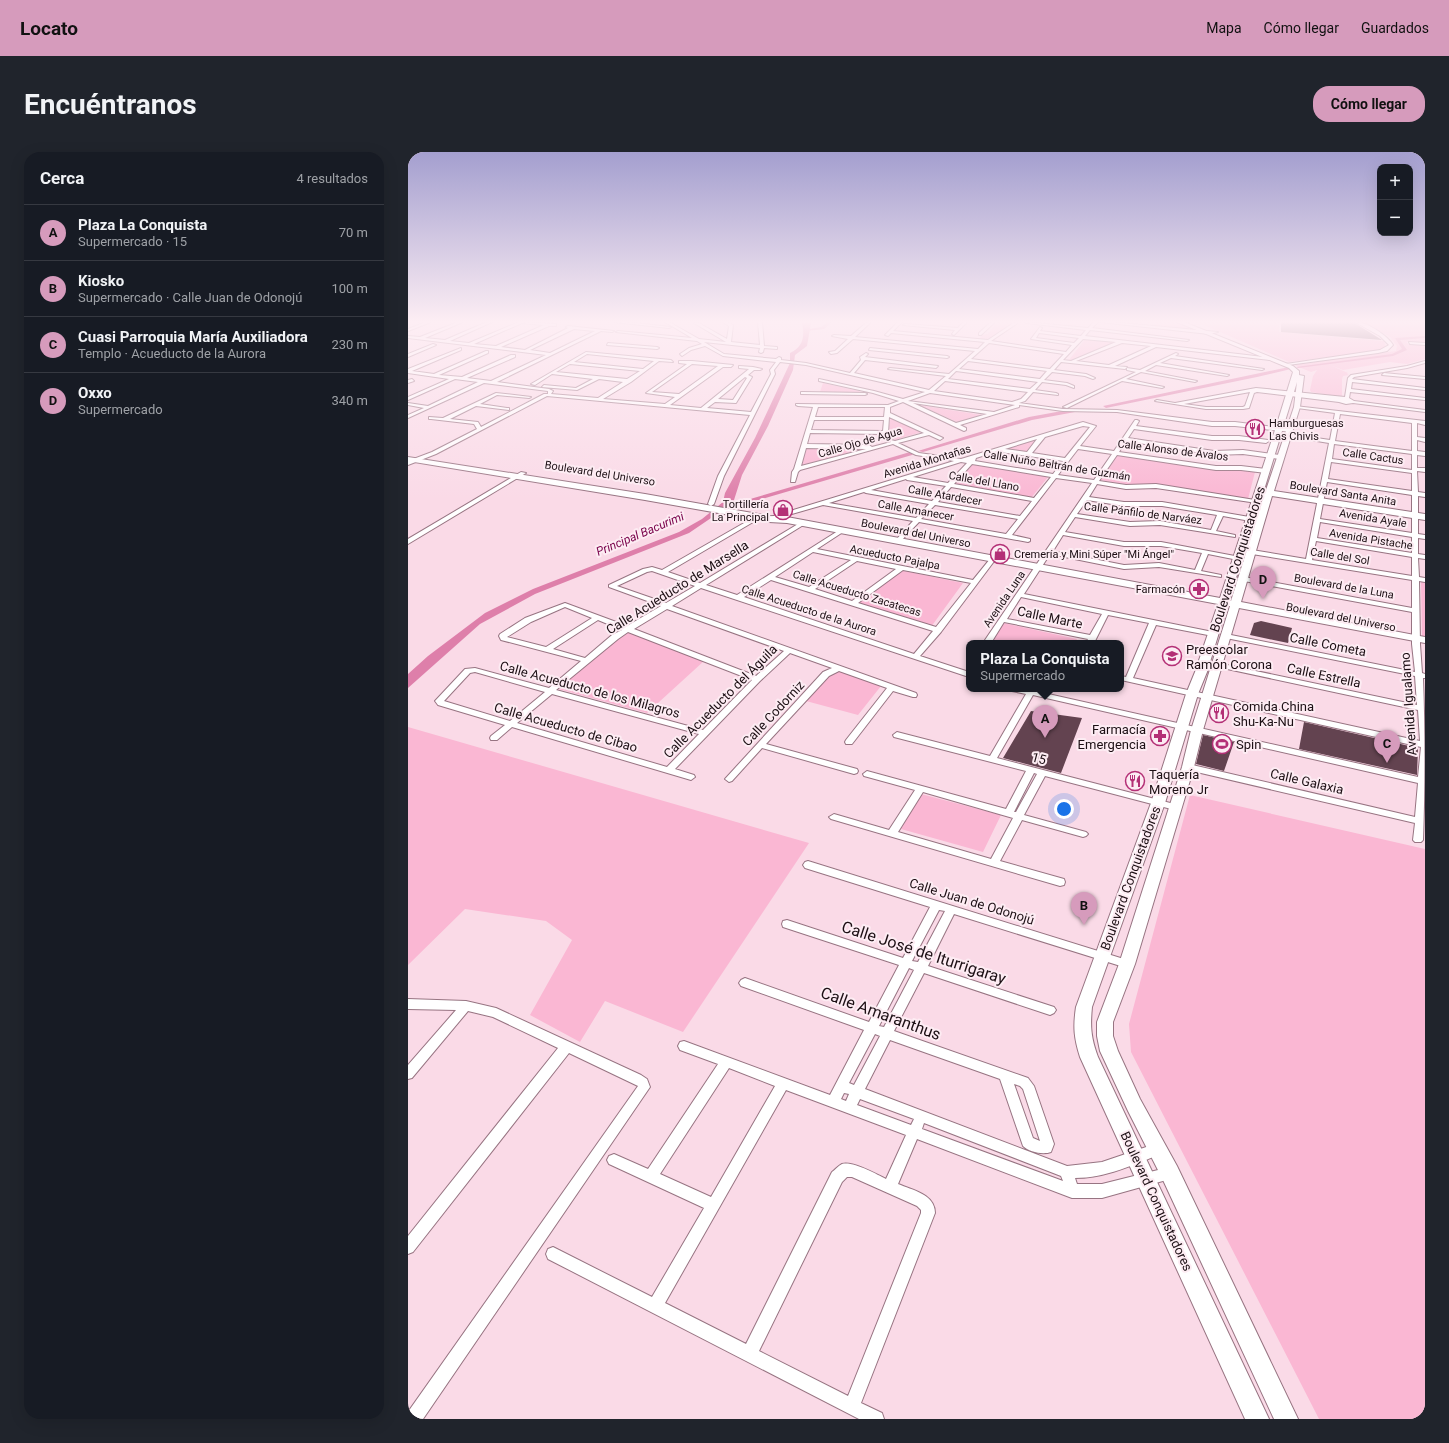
<!DOCTYPE html>
<html lang="es">
<meta charset="utf-8">
<style>
body{margin:0;font-family:Roboto,sans-serif;background:#20242c;color:#f1f3f6}
.controls{position:absolute;right:12px;top:12px;display:grid;overflow:hidden;border-radius:8px;box-shadow:0 4px 16px #0002}
.controls button{width:36px;height:36px;display:grid;place-items:center;padding:0;border:0;border-bottom:1px solid #363941;background:#171b24;color:#f1f3f6;font:20px sans-serif}
.you{position:absolute;left:656px;top:657px;width:14px;height:14px;margin:-10px;border:3px solid #fff;border-radius:50%;background:#1a73e8;box-shadow:0 0 0 6px #1a73e833}
.badge{display:grid;place-items:center;width:26px;height:26px;border-radius:50%;background:#d69bbc;color:#111;font-size:13px;font-weight:700}
.pin{position:absolute;translate:-50% -33px;filter:drop-shadow(0 1px 2px #0008)}
.pin::after{content:'';position:absolute;top:21px;width:14px;height:12px;background:inherit;clip-path:polygon(0 0,100% 0,50% 100%)}
.popup{position:absolute;left:558px;top:488px;width:158px;height:52px;box-sizing:border-box;display:grid;place-content:center;border-radius:8px;background:#171b24;filter:drop-shadow(0 1px 3px #0005);font-size:13px;white-space:nowrap;color:#9ea1a6}
.popup b{font-size:15px;color:#f1f3f6}
.popup::after{content:'';position:absolute;left:50%;top:100%;margin-left:-8px;border:8px solid transparent;border-top-color:#171b24}
.list{margin:0;padding:0;list-style:none}
h2{display:flex;justify-content:space-between;align-items:center;height:52px;margin:0;padding:0 16px;font-size:17px}
h2 small{font-size:13px;font-weight:400;color:#9ea1a6}
.list li{display:grid;grid-template-columns:26px 1fr auto;gap:12px;align-items:center;box-sizing:border-box;height:56px;padding:0 16px;border-top:1px solid #363941}
.list b{display:block;font-size:15px;white-space:nowrap}
.list p{margin:0;font-size:13px;white-space:nowrap;color:#9ea1a6}
.list em{font-size:13px;font-style:normal;color:#9ea1a6}
.map{position:relative;flex:none;width:1017px;height:1267px;overflow:hidden;border-radius:16px}
header{display:flex;align-items:center;gap:24px;box-sizing:border-box;height:56px;padding:0 20px;background:#d69bbc;color:#111}
header strong{font-size:19px}
nav{display:flex;gap:22px;margin-inline-start:auto;font-size:14px}
.intro{display:flex;align-items:center;justify-content:space-between;box-sizing:border-box;height:96px;padding:0 24px}
h1{margin:0;font-size:28px}
.button{padding:10px 18px;border-radius:16px;background:#d69bbc;color:#111;font-size:14px;font-weight:700}
main{display:flex;gap:24px;padding:0 24px}
aside{flex:1;background:#171b24;border-radius:16px;box-shadow:0 4px 16px #0002}
.map>svg:first-child{display:block}
.green{fill:#fab7d3}
.water{fill:#de7faa}
.lines{fill:none;stroke-linecap:round;stroke-linejoin:round}
.canal{fill:#de7faa;fill-rule:evenodd}
.building{fill:#634350}
.street-casing{stroke:#977482;stroke-width:2}
.secondary-casing{stroke:#977482;stroke-width:2}
.street{fill:#fff;fill-rule:evenodd}
.secondary{fill:#fff;fill-rule:evenodd}
.labels{text-anchor:middle;stroke-width:4;stroke-linejoin:round;paint-order:stroke}
.far-poi-label{font-size:11px;fill:#1c0f14;stroke:#fdecf3;text-anchor:start}
.far-street-label{font-size:11px;fill:#1c0f14;stroke:#fdecf3}
.far-water-label{font-size:12px;font-style:italic;fill:#79004a;stroke:#fdecf3}
.street-label{font-size:13px;fill:#1c0f14;stroke:#fdecf3}
.poi-label{font-size:13px;fill:#1c0f14;stroke:#fdecf3;text-anchor:start}
.near-street-label{font-size:16px;fill:#1c0f14;stroke:#fdecf3}
</style>
<header>
<strong>Locato</strong>
<nav><a>Mapa</a><a>Cómo llegar</a><a>Guardados</a></nav>
</header>
<div class="intro"><h1>Encuéntranos</h1><a class="button">Cómo llegar</a></div>
<main>
<aside>
<h2>Cerca<small>4 resultados</small></h2>
<ul class="list">
<li><span class="badge">A</span><div><b>Plaza La Conquista</b><p>Supermercado · 15</p></div><em>70 m</em></li>
<li><span class="badge">B</span><div><b>Kiosko</b><p>Supermercado · Calle Juan de Odonojú</p></div><em>100 m</em></li>
<li><span class="badge">C</span><div><b>Cuasi Parroquia María Auxiliadora</b><p>Templo · Acueducto de la Aurora</p></div><em>230 m</em></li>
<li><span class="badge">D</span><div><b>Oxxo</b><p>Supermercado</p></div><em>340 m</em></li>
</ul>
</aside>
<div class="map">
<svg width="1017" height="1267" viewBox="0 0 1017 1267">
<rect width="100%" height="100%" fill="#fadae7"/>
<path class="green" d="M589 170H606L581 188 572 187 573 183 580 182Z
M748 170H776L796 178 794 179 745 174Z
M789 170H871V180L976 189 978 195 969 199 881 210Z
M955 170H1017V191L998 190 1000 192 1017 194V207L999 212 982 210 935 218 922 213 940 221 939 222 941 223 935 224 934 227V245L903 240 902 238 905 224 909 218 903 220 886 213 988 199 989 194 982 185Z
M678 186 710 190 664 209 661 208Z
M415 231 451 239 452 240H412Z
M514 253 517 254 574 263 549 270 513 254Z
M483 265 514 280 486 288 478 284Z
M626 288H628L618 300 595 297Z
M396 294 457 296 390 315Z
M710 302 834 318 847 320 840 347 747 332 721 333 692 328Z
M564 311 641 324 623 346 545 332Z
M491 418 555 431 523 475 448 450Z
M1013 430 1017 431V484H1014Z
M591 470 669 487 667 491H581Z
M216 477 296 509 239 561 147 536Z
M433 520 473 534 450 563 398 549 420 521Z
M0 575 401 691 275 880 197 849 172 890 122 863 164 788 138 769 57 757 0 813Z
M513 642 593 663 575 700 493 677Z
M782 643 1017 697V1267H911L723 900 721 872Z"/>
<path class="water" d="M394 171H403L399 194 387 203 385 218 360 274 334 323 326 348 306 364 281 381 127 442 72 472 0 536V522L20 504 77 461 125 437 271 380 294 367 315 350 317 341 347 286 382 211V201C395 195 397 185 394 171Z"/>
<g class="lines">
<path class="canal" d="M420 170H424L416 177 398 179 396 178 413 175Z
M1017 184V186L992 188 999 198 985 204 890 216 888 215 984 202 994 197 987 186Z
M881 215 883 217 849 225 698 256 695 254Z
M665 257 668 259 667 260 624 268 515 300 510 299 621 265Z
M502 300 505 302 504 303 334 353 321 352 318 350 321 348 332 350Z"/>
</g>
<path class="building" d="M873 170H945L974 188 873 180Z
M853 469 884 476 880 491 842 483 846 471Z
M623 559 674 566 653 621 595 606Z
M896 570 1010 596 1009 623 891 597Z
M795 583 826 590 816 619 788 612Z"/>
<g class="lines">
<defs>
<path id="street" d="M18 170H23L0 179V177Z
M50 170H55L17 186 37 188 79 170H84L42 189 61 191 111 170 148 172V174H141L93 195 117 198 160 176 158 175 160 174 206 179 204 180 193 179 89 230 141 237 145 239 143 242 190 246 215 230 191 227 169 238 134 235 136 233 168 236 185 227 144 222 127 233 123 232 178 200 263 208 265 210 251 209 223 230 195 247 257 252 267 245 238 241 279 212 271 211V209H284L325 213 323 215H315L262 253 293 256 341 217 331 216V214L345 215 354 217 352 218H346L340 223 344 225 328 251 307 250 299 256 343 260 363 222 362 218 368 210 315 204 297 194 283 198 274 204 272 202 281 196 294 192 289 189 208 180 210 179 284 186 257 170H261L291 187 318 190 286 171 289 170 319 187 321 174 315 170H320L325 173 323 190 352 193 350 170H354L356 194 369 195V197L356 196 355 200 353 201 351 200 352 196 296 190 316 202 368 207 371 205 373 206V208L398 211 442 221 453 208 452 205 458 201 460 202 457 205 530 214 528 216 457 208 446 221 521 238 538 224 480 217 482 216 541 222 567 199 445 187 429 201 423 202 421 200 427 199 440 187 424 184 426 183 443 184 459 170H463L447 185 570 197 577 190 483 181 480 184 477 183 490 170H494L485 179 580 188 607 170H611L583 189 658 200 664 193 623 187 632 175 634 176 632 179 673 184 678 178 619 171 617 170 680 176 686 170H690L684 176 781 188 779 189 682 178 677 184 864 206 862 208 748 195 707 214 719 215 717 217 653 210 646 218 678 222 687 226 685 227 677 224 644 220 636 228 659 231 666 234V236L658 233 634 230 627 238 648 241 650 242V243L625 240 617 249 611 251 655 257 709 258 804 270H827L882 277 884 278V280L827 274H804L709 260 655 259 611 253V255L552 273 558 276V278L556 279 495 250 482 255V261L535 286 532 288 521 283 490 291 511 301 553 307 675 270 688 274 672 294 706 299 727 268H729L731 269 728 274 804 284H831L860 288 861 289 858 291 831 288H804L726 277 720 286 806 299 835 298 872 303 875 305 872 307 835 302 806 303 718 289 711 300 808 314H833L858 317 861 319 858 321 833 318H808L709 303 691 329 718 333 748 332 847 348 850 350 849 351 748 336 718 337 689 332 681 345 716 350H754L853 367 856 369 853 371 815 364 808 379 827 383V385L752 373 722 374 667 365 657 380 716 390H753L832 405V407L830 408 800 402 793 419 813 423V425L751 415 716 417 642 402 616 442 805 480 809 482 805 484 748 473 725 526 1012 589 1010 558 810 515 806 513 810 511 1009 553 1007 524 818 486 814 484 818 482 1007 520 1004 492V460L836 429 833 427 836 425 1004 456V428L844 402 841 400 844 398 898 407 921 291 878 284 881 282 922 288 927 261 889 256 887 255V254L1017 269V273L1009 271V285L1017 286V290L1009 288V299L1017 300V304L1009 303V316H1017V320L1009 319 1010 340 1017 341V345L1010 344V382L1017 383V387L1010 386V402L1017 403V407L1010 406 1011 425 1017 426V430L1011 429 1012 492 1014 521 1017 522V526H1015C1017 579 1017 636 1015 688L1013 690H1007L1005 688 1007 671 780 618 776 615 780 612 1007 665 1010 631 625 543 589 606 770 653 772 655 770 657 767 658 637 624 616 663 678 680 680 682 678 684 675 685 614 668 592 709 656 727 657 730 656 733 652 734 423 667 421 665 426 662 481 678 507 638 456 624 455 622 459 619 598 657 618 619 486 585 485 583 489 580 582 604 618 542 604 539 603 537H618L1010 625 1013 595 713 528V524L718 525 741 471 700 463 686 491H678L680 487 596 470 583 491H575L684 331 648 326 604 383 622 387V389L620 390 511 370 491 391H487V389L505 369 415 353 363 368H359V366L546 309 508 303 485 292 392 318 390 320 387 330H383L384 320 386 317 405 255 390 254 388 253V252L480 253 491 249 465 241 411 229V227L466 239 495 247 517 240 398 213 372 210 366 218 367 222 316 324 306 352 303 354 300 352 310 324 342 263 139 244 28 302 0 313V309L24 300 69 277 66 272 23 267H21V265L35 266 88 241 123 245 121 246 89 243 72 252 99 256H101V258L68 254 42 267 70 270 73 275 136 242H140V239L76 231 0 266V263L16 256 0 253V251L20 254 70 230 47 227 0 248V245L41 227 0 221V217L53 196V198L4 219 26 222 78 199H80V201L31 223 54 225 103 203H107V205L59 226 83 229 138 203 0 186V184L12 185ZM114 171 136 173 88 194 66 192ZM166 177 187 179 142 201 122 198ZM631 181 671 186 666 191 628 186ZM675 187 708 190 663 209 655 208ZM581 191 656 202 642 217 563 207ZM714 191 743 194 701 213 668 209ZM179 202 246 209 235 217 166 210ZM560 209 639 219 632 227 551 217ZM162 212 232 219 219 227 148 220ZM284 212 310 214 271 242 244 240ZM548 219 630 230 622 237 540 227ZM337 225 339 226 325 248 310 247ZM537 229 620 240 613 247 604 250 526 239ZM522 241 607 253 586 260 500 249ZM505 251 579 262 548 271ZM410 255H477L476 265H407ZM932 262 1004 271V299L927 289ZM481 265 516 281 487 289 483 288V290L464 295 461 293 399 292 402 281 475 282 477 287H481L480 281ZM406 268H476L475 279 403 278ZM675 274 682 275 657 306 624 301 637 285ZM629 287 619 300 597 297ZM926 292 1004 302V318L924 307ZM398 296 458 297 393 314ZM670 297 704 302 686 328 650 323ZM590 299 592 300 655 309 645 322 567 309 568 306ZM553 310 559 311 540 331 505 325ZM923 310 1004 321V339L920 327ZM564 312 643 325 626 346 546 332ZM498 327 499 328 538 334 524 349 463 338ZM919 330 1004 343V381L912 367ZM543 335 624 349 612 364 530 350ZM456 340 458 341 521 352 508 366 421 351ZM679 348 716 354H754L809 363 803 378 752 369 722 370 669 362ZM527 353 610 367 598 382 513 367ZM912 370 1004 385V401L909 386ZM655 383 716 394H753L794 401 787 418 751 411 716 413 645 399ZM908 389 1004 405V424L904 408ZM613 445 694 462 682 483 599 467ZM626 621 629 622 608 660H606ZM515 640 605 666 583 707 490 680Z
M206 170H218L263 175 261 176Z
M555 170H559L546 183 544 182 547 178 495 173 497 172 550 176Z
M583 170H587L573 183H571V181Z
M692 170H703L810 180 801 182Z
M947 170C958 169 980 184 985 193L979 199 970 201 880 213 878 212 972 198 981 193 972 184Z
M1001 190 1017 191V193L1002 192Z
M200 191 249 195 251 196 249 197 199 193Z
M25 192 28 193 0 205V202Z
M462 196 539 204 541 205 539 206 461 198Z
M768 201 770 202 767 204 856 217 854 218 763 206 752 211 821 223 819 224 748 213 737 219 789 229 787 230 733 220 718 227 756 235 754 236 714 229 659 256 655 255 728 220 719 218V216L732 218Z
M1017 209V211L999 216 946 225 944 227 1017 236V238L944 230 943 237 1017 246V248L942 240 941 246 946 249 1017 258V260L945 251 938 252 931 250 849 240 846 241 841 256 835 257H798L747 249 749 248 767 251 848 236 937 245 940 226 943 223 999 214ZM842 240 837 254 835 255H798L776 252Z
M976 221 1017 225V227L974 223Z
M4 227 6 229 0 231V228Z
M395 240 457 241 459 242 457 243 393 242V240Z
M113 320 118 321 0 392V387Z
M350 363 353 365 352 366 260 420 292 431 395 369 397 370V372L298 433 329 443 433 377 436 379 435 380 409 397 565 428 582 407 587 408 533 480 512 504 561 520V525L293 436 264 454 508 541 509 543 508 545H505L485 539 444 592H438L437 590 438 588 479 536 431 519 421 524 358 592 449 617 450 619 449 621 446 622 354 596 324 629 321 630 317 627 415 520 424 516 382 501 352 529 267 617 286 623 287 625 283 628 104 575 89 588H83L82 586 83 584 97 573 30 553 27 549 57 517 67 516 141 536 173 509 93 488 91 484 92 482 117 466 157 451 219 474 253 454 201 435V433L235 417 244 415 254 418ZM405 400 443 408 401 435 367 425ZM449 409 488 417 444 449 407 437ZM495 418 563 431 528 475 450 451ZM244 419 287 434 258 451 209 434 239 420ZM363 428 525 479 506 502 336 445ZM157 455 184 466 138 495 99 485 123 470ZM259 457 376 499 348 524 226 477ZM190 468 214 478 204 483 177 506 145 497ZM220 480 344 528 295 578 148 538 210 487ZM67 520 137 540 102 569 36 549 62 521ZM144 542 291 582 259 615 109 571Z
M400 709 719 808 723 809 724 812 723 815 719 816 546 762 520 814 646 855 648 858 646 861 642 863 516 821 486 879 620 926 626 934 646 992 643 1000C635 1003 621 1000 615 994L592 927 482 888 457 937 659 1014 694 1010 750 991 755 993 756 997 755 1001C727 1012 698 1026 667 1026L669 1032H694L762 1015 767 1016 769 1021 767 1026 762 1027 694 1046H664L509 987 490 1032C504 1038 527 1042 527 1061L453 1251 474 1261 476 1267H451L140 1107 138 1102 140 1097 145 1095 244 1145 296 1056 201 1012 199 1008 201 1004 206 1002 240 1017 310 912 272 898 270 894 272 890 276 889 422 943 456 878 333 834 331 831 333 828 337 826 461 870 491 813 375 775 374 772 375 769 379 768 495 806 522 755 397 716 395 713 397 710ZM531 758 537 759 510 810 504 809ZM501 816 506 818 476 875 471 874ZM467 882 472 884 446 933 441 931ZM321 916 367 934 303 1045 252 1022ZM606 932 612 934 615 937 632 989 625 986ZM378 938 498 983 478 1027C468 1022 445 1009 434 1012 430 1014 427 1018 424 1020L338 1192 257 1151ZM436 941 441 942 438 949 433 947ZM452 947 506 967 503 973 449 953ZM516 971 653 1024 655 1029 514 977ZM439 1025H444L509 1054 513 1058V1061L440 1244 351 1199 434 1030Z
M0 847 58 849 88 856 233 923 239 927 242 935 15 1267H0V1260L230 934 161 901 5 1100 0 1102V1084L150 896 85 865 60 859 4 926 0 927V913L48 858 0 857Z"/>
<path id="secondary" d="M769 170H776L885 214 891 219V223L896 224 892 255 866 339 1017 362V368L864 344 833 450 1017 485V491L831 456 795 578 786 615 727 812 705 870V884L710 899 732 947 769 1014 890 1267H866L755 1028 720 959 692 899 689 884V870L711 812 774 615 783 578 822 454H819L799 520 790 542 757 651 684 855C682 875 683 886 690 905L861 1267H837L672 905C666 886 665 875 668 855L743 651 778 542 787 520 810 452 379 371 361 370 237 348 0 309V305L237 342 361 364 379 365 812 446 868 275 885 220 881 216ZM889 230 886 255 858 338H856ZM854 343H856L823 449 821 448Z"/>
</defs>
<use href="#street" class="street-casing"/>
<use href="#secondary" class="secondary-casing"/>
<use href="#street" class="street"/>
<use href="#secondary" class="secondary"/>
</g>
<linearGradient id="sky" x2="0" y2="1"><stop stop-color="#a49fcf"/><stop offset="0.49" stop-color="#fdeef4"/><stop offset="1" stop-color="#fdeef4" stop-opacity="0"/></linearGradient>
<rect width="1017" height="347" fill="url(#sky)"/>
<defs>
<symbol id="restaurant-ring" viewBox="-11 -11 22 22"><circle r="9.5" fill="#fdecf3" stroke="#b43076" stroke-width="1.5"/><path d="M-5-6h1v4h1v-4h1v4h1v-4h1v5L-1.5 .5V6h-2V.5L-5-1ZM5-6V6H3V1.5H1.5Q1.5-4 5-6Z" fill="#b43076"/></symbol>
<symbol id="shop-ring" viewBox="-11 -11 22 22"><circle r="9.5" fill="#fdecf3" stroke="#b43076" stroke-width="1.5"/><path d="M-5-2.5h2.3a2.7 3.5 0 0 1 5.4 0H5L5.5 6h-11ZM-1.5-2.5h3a1.5 2.3 0 0 0-3 0Z" fill="#b43076"/></symbol>
<symbol id="pharmacy-ring" viewBox="-11 -11 22 22"><circle r="9.5" fill="#fdecf3" stroke="#b43076" stroke-width="1.5"/><path d="M-2-6h4v4h4v4h-4v4h-4v-4h-4v-4h4Z" fill="#b43076"/></symbol>
<symbol id="school-ring" viewBox="-11 -11 22 22"><circle r="9.5" fill="#fdecf3" stroke="#b43076" stroke-width="1.5"/><path d="M0-5L7-2L0 1L-7-2ZM-4 1L0 2.5L4 1V4Q0 6-4 4Z" fill="#b43076"/></symbol>
<symbol id="stadium-ring" viewBox="-11 -11 22 22"><circle r="9.5" fill="#fdecf3" stroke="#b43076" stroke-width="1.5"/><path d="M0-5a6.5 5 0 1 0 0 10a6.5 5 0 1 0 0-10ZM-3.5-1.8h7v3.6h-7Z" fill="#b43076"/></symbol>
</defs>
<g fill-rule="evenodd">
<use href="#restaurant-ring" x="836" y="266" width="22" height="22"/>
<use href="#shop-ring" x="364" y="347" width="22" height="22"/>
<use href="#shop-ring" x="581" y="391" width="22" height="22"/>
<use href="#pharmacy-ring" x="780" y="426" width="22" height="22"/>
<use href="#school-ring" x="753" y="493" width="22" height="22"/>
<use href="#restaurant-ring" x="800" y="550" width="22" height="22"/>
<use href="#pharmacy-ring" x="741" y="573" width="22" height="22"/>
<use href="#stadium-ring" x="803" y="581" width="22" height="22"/>
<use href="#restaurant-ring" x="716" y="618" width="22" height="22"/>
</g>
<g class="labels">
<g class="far-poi-label">
<text x="861" y="275">Hamburguesas<tspan x="861" dy="13">Las Chivis</tspan></text>
<text x="361" y="356" text-anchor="end">Tortillería<tspan x="361" dy="13">La Principal</tspan></text>
<text x="606" y="406">Cremería y Mini Súper "Mi Ángel"</text>
<text x="777" y="441" text-anchor="end">Farmacón</text>
</g>
<g class="far-street-label">
<text transform="translate(452 290) rotate(-16)" y="4">Calle Ojo de Agua</text>
<text transform="translate(765 298) rotate(7)" y="4">Calle Alonso de Ávalos</text>
<text transform="translate(965 304) rotate(8)" y="4">Calle Cactus</text>
<text transform="translate(519 309) rotate(-17)" y="4">Avenida Montañas</text>
<text transform="translate(649 313) rotate(9)" y="4">Calle Nuño Beltrán de Guzmán</text>
<text transform="translate(192 321) rotate(9)" y="4">Boulevard del Universo</text>
<text transform="translate(576 329) rotate(10)" y="4">Calle del Llano</text>
<text transform="translate(935 341) rotate(9)" y="4">Boulevard Santa Anita</text>
<text transform="translate(537 343) rotate(10)" y="4">Calle Atardecer</text>
<text transform="translate(508 358) rotate(10)" y="4">Calle Amanecer</text>
<text transform="translate(735 361) rotate(7)" y="4">Calle Pánfilo de Narváez</text>
<text transform="translate(965 366) rotate(9)" y="4">Avenida Ayale</text>
<text transform="translate(508 381) rotate(11)" y="4">Boulevard del Universo</text>
<text transform="translate(963 387) rotate(9)" y="4">Avenida Pistache</text>
<text transform="translate(932 404) rotate(9)" y="4">Calle del Sol</text>
<text transform="translate(487 405) rotate(11)" y="4">Acueducto Pajalpa</text>
<text transform="translate(936 434) rotate(10)" y="4">Boulevard de la Luna</text>
<text transform="translate(449 441) rotate(17)" y="4">Calle Acueducto Zacatecas</text>
<text transform="translate(596 447) rotate(-56)" y="4">Avenida Luna</text>
<text transform="translate(401 458) rotate(18)" y="4">Calle Acueducto de la Aurora</text>
<text transform="translate(933 465) rotate(11)" y="4">Boulevard del Universo</text>
</g>
<g class="far-water-label">
<text transform="translate(232 382) rotate(-23)" y="4">Principal Bacurimi</text>
</g>
<g class="street-label">
<text transform="translate(829 407) rotate(-72)" y="5">Boulevard Conquistadores</text>
<text transform="translate(269 435) rotate(-32)" y="5">Calle Acueducto de Marsella</text>
<text transform="translate(642 465) rotate(12)" y="5">Calle Marte</text>
<text transform="translate(920 492) rotate(11)" y="5">Calle Cometa</text>
<text transform="translate(916 523) rotate(12)" y="5">Calle Estrella</text>
<text transform="translate(182 537) rotate(15)" y="5">Calle Acueducto de los Milagros</text>
<text transform="translate(312 549) rotate(-45)" y="5">Calle Acueducto del Águila</text>
<text transform="translate(1000 552) rotate(-94)" y="5">Avenida Igualamo</text>
<text transform="translate(365 561) rotate(-47)" y="5">Calle Codorniz</text>
<text transform="translate(158 575) rotate(16)" y="5">Calle Acueducto de Cibao</text>
<text transform="translate(631 606) rotate(15)" y="5">15</text>
<text transform="translate(899 629) rotate(13)" y="5">Calle Galaxia</text>
<text transform="translate(722 726) rotate(-70)" y="5">Boulevard Conquistadores</text>
<text transform="translate(564 749) rotate(17)" y="5">Calle Juan de Odonojú</text>
<text transform="translate(749 1049) rotate(65)" y="5">Boulevard Conquistadores</text>
</g>
<g class="poi-label">
<text x="778" y="502">Preescolar<tspan x="778" dy="15">Ramón Corona</tspan></text>
<text x="825" y="559">Comida China<tspan x="825" dy="15">Shu-Ka-Nu</tspan></text>
<text x="738" y="582" text-anchor="end">Farmacía<tspan x="738" dy="15">Emergencia</tspan></text>
<text x="828" y="597">Spin</text>
<text x="741" y="627">Taquería<tspan x="741" dy="15">Moreno Jr</tspan></text>
</g>
<g class="near-street-label">
<text transform="translate(516 800) rotate(18)" y="6">Calle José de Iturrigaray</text>
<text transform="translate(473 861) rotate(20)" y="6">Calle Amaranthus</text>
</g>
</g>
</svg>
<div class="controls">
<button>+</button>
<button>−</button>
</div>
<div class="you"></div>
<div class="pin badge" style="left:637px;top:586px">A</div>
<div class="popup"><b>Plaza La Conquista</b>Supermercado</div>
<div class="pin badge" style="left:676px;top:773px">B</div>
<div class="pin badge" style="left:979px;top:611px">C</div>
<div class="pin badge" style="left:855px;top:447px">D</div>
</div>
</main>
